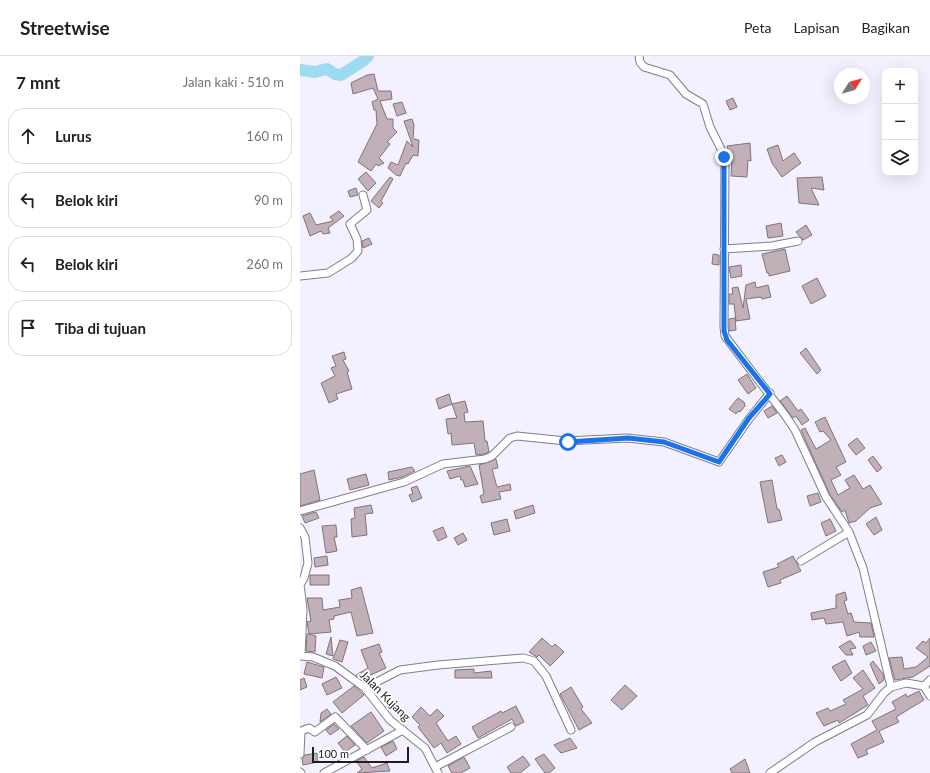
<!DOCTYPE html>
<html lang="id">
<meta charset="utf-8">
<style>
body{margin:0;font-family:Lato,sans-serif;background:#f2f2f2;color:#202124}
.controls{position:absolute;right:12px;top:12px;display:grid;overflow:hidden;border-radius:8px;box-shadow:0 4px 16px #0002}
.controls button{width:36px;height:36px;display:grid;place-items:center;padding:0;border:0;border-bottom:1px solid #e0e0e0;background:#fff;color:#202124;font:20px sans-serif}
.compass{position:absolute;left:534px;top:12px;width:36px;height:36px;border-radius:50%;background:#fff;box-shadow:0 4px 16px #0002;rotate:53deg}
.scale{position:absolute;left:12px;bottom:10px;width:97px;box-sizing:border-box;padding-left:4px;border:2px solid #1e1d23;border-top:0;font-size:11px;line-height:14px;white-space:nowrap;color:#1e1d23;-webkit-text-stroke:3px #fff;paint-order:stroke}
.stop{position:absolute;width:12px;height:12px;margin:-9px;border:3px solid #1a73e8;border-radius:50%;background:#fff}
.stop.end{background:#1a73e8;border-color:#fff;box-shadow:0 1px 4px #0008}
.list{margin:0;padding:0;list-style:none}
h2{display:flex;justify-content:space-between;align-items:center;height:52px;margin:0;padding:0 16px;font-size:17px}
h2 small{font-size:13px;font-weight:400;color:#757577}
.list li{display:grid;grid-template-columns:26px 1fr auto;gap:12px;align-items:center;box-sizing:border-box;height:56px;margin:0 8px 8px;padding:0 8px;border:1px solid #e0e0e0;border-radius:16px}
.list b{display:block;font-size:15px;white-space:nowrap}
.list em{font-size:13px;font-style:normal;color:#757577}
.icon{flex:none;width:22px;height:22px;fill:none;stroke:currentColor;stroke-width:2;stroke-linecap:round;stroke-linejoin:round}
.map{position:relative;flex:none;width:630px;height:717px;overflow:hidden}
header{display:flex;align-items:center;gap:24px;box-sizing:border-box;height:56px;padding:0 20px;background:#fff;border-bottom:1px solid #e0e0e0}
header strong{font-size:19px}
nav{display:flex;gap:22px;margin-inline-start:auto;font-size:14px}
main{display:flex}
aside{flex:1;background:#fff}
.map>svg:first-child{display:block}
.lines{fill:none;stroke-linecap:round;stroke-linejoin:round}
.river{stroke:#9fdbf0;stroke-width:12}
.building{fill:#c1b0b7;stroke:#827279}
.minor-casing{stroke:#7f7d8c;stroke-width:9}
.minor{stroke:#fff;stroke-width:7}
.route{stroke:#1a73e8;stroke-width:5}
.labels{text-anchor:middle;stroke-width:4;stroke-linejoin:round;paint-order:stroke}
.street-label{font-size:12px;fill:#1e1d23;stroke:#fff}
</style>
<header>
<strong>Streetwise</strong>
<nav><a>Peta</a><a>Lapisan</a><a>Bagikan</a></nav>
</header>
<main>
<aside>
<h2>7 mnt<small>Jalan kaki · 510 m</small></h2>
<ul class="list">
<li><svg class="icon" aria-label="ahead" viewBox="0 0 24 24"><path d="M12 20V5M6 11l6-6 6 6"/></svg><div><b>Lurus</b></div><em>160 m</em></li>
<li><svg class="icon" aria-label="left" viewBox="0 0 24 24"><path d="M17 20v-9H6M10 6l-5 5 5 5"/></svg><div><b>Belok kiri</b></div><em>90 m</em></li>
<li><svg class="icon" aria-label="left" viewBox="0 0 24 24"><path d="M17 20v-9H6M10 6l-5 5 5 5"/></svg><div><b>Belok kiri</b></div><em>260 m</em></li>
<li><svg class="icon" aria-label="arrive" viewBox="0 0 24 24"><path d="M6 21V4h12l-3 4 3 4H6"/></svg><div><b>Tiba di tujuan</b></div></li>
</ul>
</aside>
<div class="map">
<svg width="630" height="717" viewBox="0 0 630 717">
<rect width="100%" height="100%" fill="#f3f1ff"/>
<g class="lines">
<path class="river" d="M0 14 15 16 27 13 35 18 41 19 63 5 68 0"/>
</g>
<path class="building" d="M74 18 78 35H91L92 43 80 45 87 63H93V72L97 76 87 86 90 88 79 102 84 107 78 110 76 108 71 115 58 106 77 68 76 54H74L72 46 78 43 73 32 53 38 51 27 67 19Z
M433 42 437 51 430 54 426 45Z
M102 46 106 57 97 60 93 48Z
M112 63 114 69 113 83 119 84 118 100 113 99 108 108 106 107 100 120 96 119 88 112 91 106 98 109 107 85 113 91 104 65Z
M450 87 451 105 448 104 447 121 431 120 432 103H430L427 90Z
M478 89 483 105 494 97 501 107 482 121 472 107 467 93Z
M66 116 76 127 68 135 58 123Z
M90 121 93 123 81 145 83 147 79 152 71 145Z
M522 121 524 134 511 132 519 149 499 147 497 122Z
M56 132 58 139 50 141 48 135Z
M39 155 44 160 28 172 30 177 23 178 21 175 10 180 3 160 10 157 16 169 33 165 30 161Z
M481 167 483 180 468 182 466 170Z
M506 169 512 179 503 184 496 176Z
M69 182 72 188 63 192 62 185Z
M485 193 490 215 469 220V217H467L462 198Z
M413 198 419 199V209L412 208Z
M441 209 442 220 431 222 429 211Z
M517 222 526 240 511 248 502 230Z
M455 226 456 232 468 229 471 241 462 243 461 241 446 243 450 263 436 265 434 248H429V238H433L432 232 438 231 443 252 446 229Z
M435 262 436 274 429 275V263Z
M506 292 521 314 517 318 500 297Z
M44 296 46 303 43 304 49 315 47 316 52 333 36 338 38 343 29 347 21 327 35 320 31 312 36 310 32 300Z
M447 318 456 332 448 338 438 324Z
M149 338 152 348 139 353 136 343Z
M487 340 498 355 501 353 509 364 502 369 496 360 493 362 480 345Z
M438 342 444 346 445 350 440 356 438 355 436 358 429 353Z
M165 345 168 356 164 357 165 366 183 365 185 385H187L189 396 184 398 176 399 174 387 152 389 151 377 148 378 146 363 157 362 152 348Z
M472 350 477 357 468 362 464 355Z
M525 361 546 406 536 411 541 419 531 424 538 439 550 432 545 424 554 419 563 433 570 429 582 448 570 452 556 465 549 467 545 454 542 456 530 439 501 374 505 372 516 393 531 384 523 375 520 376 515 366Z
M557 382 565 392 556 399 548 389Z
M482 399 486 406 479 410 475 402Z
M573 400 582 412 577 416 568 404Z
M196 403 198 412 192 413 197 431 210 428 211 434 199 436 201 443 182 447 180 440 184 438 179 409Z
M170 410 178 428 165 431 163 424H161L160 420 150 423 147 415Z
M112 411 115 415 102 421 89 424 88 416Z
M14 414 20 444 0 450V418Z
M66 418 69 429 50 434 47 423Z
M472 424 477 453H479L482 464 468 467 460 426Z
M117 430 122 442 112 446 109 439 113 438 111 432Z
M518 437 521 446 510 450 507 440Z
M71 449 73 457 65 458 67 479 52 481 51 463 55 462 54 452Z
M233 449 235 457 216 463 214 455Z
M16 456 19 462 5 467 2 460Z
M576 461 582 474 574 479 566 468Z
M207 463 210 475 194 479 191 467Z
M530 463 536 475 526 480 521 467Z
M36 469 37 481H34L37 495 26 497 22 470Z
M143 471 147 481 138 485 133 475Z
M163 477 167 484 158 489 154 482Z
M27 500 28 509 15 511 14 502Z
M493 500 501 515 480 524 481 527 468 531 463 516 479 511 477 508Z
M10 519H29V529H10Z
M61 531 73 577 57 580 51 556 34 560V563L29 564 31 576 9 578 16 580 15 596 6 595 7 578H9L7 566 11 565 7 542H22L23 554 40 551 39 544 52 542 51 534Z
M545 536 547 544 544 545 548 558 551 557 554 566 571 567 574 581H560L559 576 547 580 543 566 526 568 524 562 512 564 511 557 536 552V539Z
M31 581 33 600 26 598Z
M242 582 252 591 255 588 264 596 250 610 239 599 237 601 229 596Z
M630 582V610L613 621 595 624 589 602 602 601 604 613 616 611 628 601 616 592 623 585 626 587Z
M40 584 48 586 42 606 33 603Z
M549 585H551L556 592 550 593 553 599H546L539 591Z
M571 586 576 595 566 599 563 590Z
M79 588 82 596 79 597 86 612 62 623 56 619 68 612 61 594Z
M545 604 552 617 541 625 532 611Z
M573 605 583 618 584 624 579 628 570 608Z
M7 606 24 611 22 622 4 618Z
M174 613V617L191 615 192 622H155V614Z
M563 614 575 632 563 640 568 649 539 667 538 664 524 670 516 657 528 652 530 655 546 648 543 644 563 633 553 622Z
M36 621 42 632 27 639 22 628Z
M4 622 7 631 0 634V624Z
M325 629 337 640 322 654 311 644Z
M54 630 64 639 42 657 33 646Z
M271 631 283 651 281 653 292 667 279 674 260 638Z
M619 635 624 644 596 661 599 666 579 675 584 686 566 694 568 698 558 702 551 688 577 674 572 665 596 653 592 646 606 638 607 641Z
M216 650 224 666 216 670 212 663 178 682 172 671 201 655 202 657Z
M121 651 130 660 137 653 144 660 136 667 148 685 156 680 161 688 147 697 141 687 134 692 118 671 120 669 112 661Z
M27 653 31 658 20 666 21 657Z
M71 656 84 675 67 687 51 670Z
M34 668 39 673 30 679 26 674Z
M47 680 55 689 45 696 38 687Z
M270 682 277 692 261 697 254 689Z
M93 685 97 693 86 700 81 691Z
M17 697 18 706 3 709 2 703 5 699Z
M244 698 255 712 249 717H245L235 703Z
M223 700 230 709 220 717H211L207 711Z
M64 701 72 712 87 707 90 715 57 717 62 713 56 705Z
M164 701 170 712 161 717H152L148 710Z
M445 703 450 717H432L430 713Z"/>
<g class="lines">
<defs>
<path id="minor" d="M339 0 340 6 344 11 370 19 386 38 403 48 410 71 423 97 425 105 424 271 425 280 485 359 495 374 526 441 549 476 563 512 591 631
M424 193 472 190 498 185
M0 220 28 217 52 202 58 195 57 183 50 168 67 154 63 139
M0 455 104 426 143 408 185 403 192 400 210 382 217 380 266 385 327 382 364 386 419 406 449 363 470 337
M0 472 5 481 8 507 4 522 0 529 3 553 1 600
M501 505 549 476
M0 600 13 601 35 610 65 632 90 664 125 692 138 717
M624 630 630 640
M65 632 100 614 138 609 223 602 234 605 246 620 271 674
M0 698 1 675 9 672 15 676 35 661 67 694
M135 711 211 671
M0 716 1 717
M24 717 103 674
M470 717 515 686 567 659 584 637 591 631 606 627 624 630 630 624"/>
</defs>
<use href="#minor" class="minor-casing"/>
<use href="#minor" class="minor"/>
</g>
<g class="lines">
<path class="route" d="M268 386 328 382 364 386 419 406 449 362 470 338 427 284 424 275V101"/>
</g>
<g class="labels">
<g class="street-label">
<text transform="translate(85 640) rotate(45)" y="4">Jalan Kujang</text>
</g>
</g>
</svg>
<div class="controls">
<button>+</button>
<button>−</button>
<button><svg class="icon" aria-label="layers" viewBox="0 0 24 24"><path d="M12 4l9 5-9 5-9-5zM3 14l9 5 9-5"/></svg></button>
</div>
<svg class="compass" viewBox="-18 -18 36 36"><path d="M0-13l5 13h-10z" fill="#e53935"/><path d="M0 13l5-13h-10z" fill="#757577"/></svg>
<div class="scale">100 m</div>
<div class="stop" style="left:268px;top:386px"></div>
<div class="stop end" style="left:424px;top:101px"></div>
</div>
</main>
